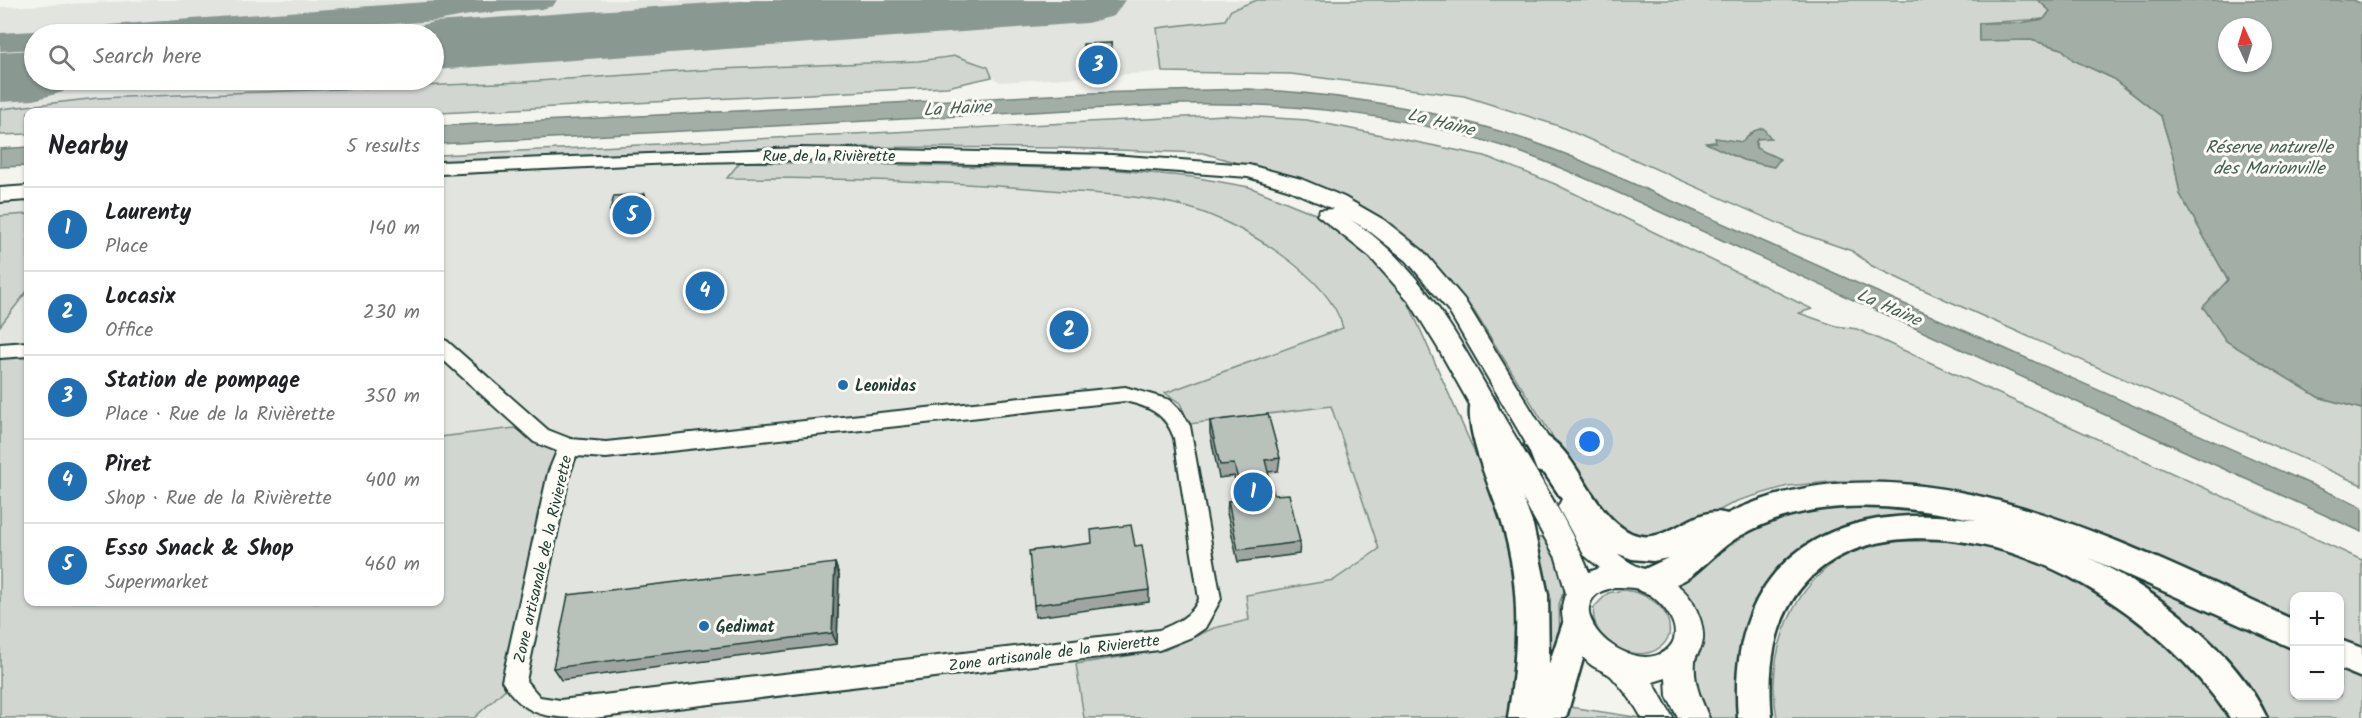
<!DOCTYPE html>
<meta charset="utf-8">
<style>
body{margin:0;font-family:Kalam,sans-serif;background:#f6f6f6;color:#202124}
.controls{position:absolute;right:18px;bottom:18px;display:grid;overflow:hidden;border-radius:12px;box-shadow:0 2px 4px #0004}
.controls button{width:54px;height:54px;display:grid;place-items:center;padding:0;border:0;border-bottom:2px solid #e0e0e0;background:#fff;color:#202124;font:30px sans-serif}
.compass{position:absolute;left:2218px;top:18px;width:54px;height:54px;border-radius:50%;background:#fff;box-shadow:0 2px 4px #0004;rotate:356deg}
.you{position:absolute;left:1590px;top:442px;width:21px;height:21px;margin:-15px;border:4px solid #fff;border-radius:50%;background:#1a73e8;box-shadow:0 0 0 9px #1a73e833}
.badge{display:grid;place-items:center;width:39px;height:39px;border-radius:50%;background:#1f6fb2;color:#fff;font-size:20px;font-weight:700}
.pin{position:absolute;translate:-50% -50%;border:3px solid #fff;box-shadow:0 2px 6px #0006}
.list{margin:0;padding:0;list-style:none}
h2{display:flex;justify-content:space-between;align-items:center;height:78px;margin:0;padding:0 24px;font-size:26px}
h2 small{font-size:20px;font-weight:400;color:#757577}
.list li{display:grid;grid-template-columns:39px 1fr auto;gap:18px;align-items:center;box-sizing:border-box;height:84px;padding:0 24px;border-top:2px solid #e0e0e0}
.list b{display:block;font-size:22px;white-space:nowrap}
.list p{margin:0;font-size:20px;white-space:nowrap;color:#757577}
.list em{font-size:20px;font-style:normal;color:#757577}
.icon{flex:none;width:33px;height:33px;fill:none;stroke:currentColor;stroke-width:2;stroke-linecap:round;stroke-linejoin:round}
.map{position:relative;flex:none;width:2362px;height:718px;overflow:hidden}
.search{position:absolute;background:#fff;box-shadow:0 2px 4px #0004;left:24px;top:24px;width:420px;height:66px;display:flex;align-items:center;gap:15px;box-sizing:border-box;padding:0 21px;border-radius:33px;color:#757577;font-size:22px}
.panel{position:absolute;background:#fff;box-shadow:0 2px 4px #0004;left:24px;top:108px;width:420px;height:498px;border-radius:12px}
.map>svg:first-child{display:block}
.built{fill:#e2e5df;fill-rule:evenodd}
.green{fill:#d1d6d1;stroke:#788a82;stroke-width:1.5;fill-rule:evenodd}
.water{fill:#a3aea7;stroke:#6e8179;stroke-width:1.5;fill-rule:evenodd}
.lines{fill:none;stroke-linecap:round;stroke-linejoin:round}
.taxiway{fill:#8a9892;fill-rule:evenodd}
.runway{fill:#8a9892;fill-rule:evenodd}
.tertiary-casing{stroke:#1f3d34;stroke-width:4}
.primary-casing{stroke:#1f3d34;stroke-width:4}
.motorway-casing{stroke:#1f3d34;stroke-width:5}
.tertiary{fill:#fdfcf7;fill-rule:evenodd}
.primary{fill:#fdfcf7;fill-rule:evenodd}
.motorway{fill:#fdfcf7;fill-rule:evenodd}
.wall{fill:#9fa6a1;stroke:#1f3d34;stroke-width:1.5}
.shaded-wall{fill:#828783;stroke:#1f3d34;stroke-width:1.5}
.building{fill:#b9c1bb;stroke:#1f3d34;stroke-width:1.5}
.poi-dot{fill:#1f6fb2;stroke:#fdfcf7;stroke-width:2}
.labels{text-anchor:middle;stroke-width:6;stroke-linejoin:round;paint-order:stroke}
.street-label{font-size:16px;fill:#1f3d34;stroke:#fdfcf7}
.poi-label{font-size:16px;font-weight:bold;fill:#1f3d34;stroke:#fdfcf7;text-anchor:start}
.water-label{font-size:18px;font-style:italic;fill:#475f56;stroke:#fdfcf7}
</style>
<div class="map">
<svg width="2362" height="718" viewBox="0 0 2362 718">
<rect width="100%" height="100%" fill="#f4f4ef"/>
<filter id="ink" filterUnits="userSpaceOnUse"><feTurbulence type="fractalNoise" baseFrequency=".0167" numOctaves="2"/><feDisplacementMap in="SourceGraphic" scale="12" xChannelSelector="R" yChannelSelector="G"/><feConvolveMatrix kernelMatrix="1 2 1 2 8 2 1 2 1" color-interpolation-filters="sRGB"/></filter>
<g filter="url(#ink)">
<path class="built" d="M154 0H1257L1258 1 1242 5 1225 20 1157 28 1162 72 1000 82 992 77 988 67 956 56 918 61 719 69 522 82 98 98 0 109V7ZM34 34H434V80H34Z
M740 162 1108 169 1401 286 1420 330 1502 718H0V203L28 200V602H440V174Z"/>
<path class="green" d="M1257 0H2038L2050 11 2044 19 1979 23V40H2031L2062 49 2073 60 2112 78 2161 116 2173 156 2180 194 2228 280 2203 308 2318 397 2362 409V485L1906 282 1872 266 1852 251 1800 233 1559 126 1464 96 1291 74 1162 72 1157 28 1225 20 1231 10ZM1754 131 1764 137 1757 139 1756 148 1779 159 1773 167 1743 160 1707 143 1716 142V139L1742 142Z
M956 56 988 67 992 77 947 87 440 113 28 112V134L0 135V109L98 98 522 82 719 69 918 61Z
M1225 115 1307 120 1485 156 1555 184 1812 309 1799 313 1836 326 1857 329 2362 560V649L2340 640V596H2294V621L2121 547 1969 497 1898 484 1840 481 1788 486 1737 501 1669 537H1630L1600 513 1474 311 1407 238 1317 186 1203 153 1058 148 829 147 440 163V155Z
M740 162 1108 169 1193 177 1249 187 1318 215 1353 235 1401 286 1487 480 1534 538 1547 537 1564 570 1566 585 1559 604 1560 645 1544 703 1641 718H1084L1076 664 1165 650 1214 628 1249 620 1246 595 1334 580 1379 549 1331 406 1189 424 1180 403 1165 393 1343 328C1329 274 1237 221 1186 207 1142 195 1096 194 1051 190 943 181 835 178 727 178Z
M28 214V290L0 326V216Z
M28 355V602H440V437L515 428 566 454 514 681 474 718H0V357Z
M1858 502 1971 517 2115 565 2294 642V696H2340V661L2362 671V718H2259L2163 613 1974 525 1802 553 1743 718H1702L1690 670C1716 637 1701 611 1677 584 1693 575 1704 560 1719 549 1758 517 1810 510 1858 502Z
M1898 541H1944L1994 548 2046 566 2087 584 2171 643 2232 718H1777C1766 660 1787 595 1836 561 1853 549 1878 545 1898 541Z
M1624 590C1648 593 1673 608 1669 636 1651 674 1587 645 1594 607L1608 593Z"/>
<path class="water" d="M2038 0H2354L2362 4V409L2318 397 2226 341 2203 307 2228 280 2180 194 2173 156 2161 116 2112 78 2073 60 2062 49 2031 40 1979 41V23H2019L2044 19 2050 11ZM2227 27H2263V63H2227Z
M1249 89C1361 95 1469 115 1573 157L2362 507V532L1612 190C1576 174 1539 158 1502 146 1397 113 1290 102 1181 104L440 144V126L1090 93Z
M1763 128 1771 138 1757 139 1755 144 1756 148 1780 159 1774 167 1743 160 1706 143 1716 142 1715 138 1742 142 1754 131Z
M28 147V166L0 167V149Z"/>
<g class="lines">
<path class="taxiway" d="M453 0H557L553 6 542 9 475 14 437 21 238 34H94L98 27 109 25Z
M34 31 46 34H34V49L0 51V33Z"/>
<path class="runway" d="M755 0H1125L1114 16 1087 23 434 70V34H402L406 29 434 22Z
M34 50V80H72L63 92 34 100 0 102V52Z"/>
<defs>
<path id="tertiary" d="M440 339 447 341 548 430 571 439 606 442 1125 387 1170 400 1182 412 1190 426 1221 599 1205 628 1192 637 1159 650 594 718C548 718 525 718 502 681L548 473 557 451 534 442 440 357ZM1125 401C1150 407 1165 413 1174 438L1199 599C1192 616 1175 624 1159 630L560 700 540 697 526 681 570 473 576 456 606 458Z
M28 342V356L0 358V344Z"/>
<path id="primary" d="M800 148 1112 155 1249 165 1301 179 1344 197 1384 220 1423 251 1464 299 1552 444 1559 464 1555 471 1546 474 1537 471 1527 445 1448 310 1407 261 1368 230 1351 220C1429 269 1469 360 1515 436 1541 480 1570 525 1589 572L1600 568 1584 555 1558 507 1562 499 1571 496 1580 499C1594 523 1609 553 1635 565 1658 576 1677 578 1692 601 1699 614 1706 630 1702 645 1700 651 1695 656 1695 661 1693 683 1701 699 1709 718H1678L1667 696 1666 678 1653 682 1673 718H1642C1634 703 1623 689 1611 676 1605 671 1596 669 1590 664 1571 647 1554 618 1566 593L1556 558 1438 348 1409 301 1370 257 1317 215 1320 210 1333 209 1287 189 1248 177 1112 167 800 160 694 162 440 174V162ZM1614 587C1623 587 1633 587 1642 590 1662 599 1690 633 1665 651 1631 675 1566 620 1597 594 1602 590 1610 589 1614 587Z
M28 186V200L0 202V188Z"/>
<path id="motorway" d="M1483 394 1493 397 1497 404 1504 449 1533 525 1548 595 1549 664 1566 614 1577 610 1588 614 1593 624 1566 718H1508C1518 654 1522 587 1502 523 1494 495 1459 422 1473 397Z
M1539 433C1577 445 1589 513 1631 533 1667 549 1693 503 1727 514 1908 425 2128 546 2294 620V649L2089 558C2154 588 2236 651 2267 718H2230C2192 663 2143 619 2084 585 1948 506 1751 513 1772 718H1738C1725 559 1832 498 1977 520 1898 505 1813 494 1740 536 1721 547 1708 563 1691 576 1678 585 1663 589 1649 594L1638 590 1633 581 1638 572 1668 558 1653 561 1632 559 1611 551 1593 539 1584 532 1525 444 1529 436Z
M2340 640 2362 648V678L2340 669Z"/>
</defs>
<use href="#tertiary" class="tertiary-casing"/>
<use href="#primary" class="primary-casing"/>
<use href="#motorway" class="motorway-casing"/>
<use href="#tertiary" class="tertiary"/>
<use href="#primary" class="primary"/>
<use href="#motorway" class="motorway"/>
</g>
<path class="wall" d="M1111 43 1113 75 1084 76 1083 64Z
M650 207 646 221 615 223 610 211Z
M1210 421 1280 458 1278 471 1268 472 1274 495 1300 542 1299 554 1238 562 1227 513 1228 501 1239 500 1234 476 1219 478 1210 433Z
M1092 543 1135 546 1149 590V602L1035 617 1034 605Z
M835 563 839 575 837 644 561 680 553 668Z"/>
<path class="shaded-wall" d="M645 194 650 207 646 221 641 209Z
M835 563 839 575 837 644 832 633Z"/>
<path class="building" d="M1111 43 1112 63 1083 64V44Z
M645 194 641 209 610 211 614 196Z
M1268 414 1280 458 1265 460 1274 495 1289 494 1300 542 1238 550 1228 501 1243 499 1234 464 1220 465 1210 421Z
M1131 525 1135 546 1142 545 1149 590 1034 605 1029 551 1092 543 1091 530Z
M835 563 832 633 553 668 568 595Z"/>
</g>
<g class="poi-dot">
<circle cx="843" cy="385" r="6"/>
<circle cx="704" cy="626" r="6"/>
</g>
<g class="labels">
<g class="street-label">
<text x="829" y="161">Rue de la Rivièrette</text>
<text transform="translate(542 559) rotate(-77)" y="6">Zone artisanale de la Rivierette</text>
<text transform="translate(1054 652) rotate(-7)" y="6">Zone artisanale de la Rivierette</text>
</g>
<g class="poi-label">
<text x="855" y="391">Leonidas</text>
<text x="716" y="632">Gedimat</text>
</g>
<g class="water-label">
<text transform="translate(957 108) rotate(-3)" y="6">La Haine</text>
<text transform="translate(1441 122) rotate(14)" y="6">La Haine</text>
<text x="2269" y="153">Réserve naturelle<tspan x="2269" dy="21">des Marionville</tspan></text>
<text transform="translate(1889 307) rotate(24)" y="6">La Haine</text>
</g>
</g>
</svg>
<div class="controls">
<button>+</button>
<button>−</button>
</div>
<svg class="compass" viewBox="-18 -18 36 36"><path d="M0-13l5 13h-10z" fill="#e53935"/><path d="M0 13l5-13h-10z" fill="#757577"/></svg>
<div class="you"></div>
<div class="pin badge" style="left:1253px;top:492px">1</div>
<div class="pin badge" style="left:1069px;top:330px">2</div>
<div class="pin badge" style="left:1098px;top:65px">3</div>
<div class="pin badge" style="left:705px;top:291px">4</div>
<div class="pin badge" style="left:632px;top:215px">5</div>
<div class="search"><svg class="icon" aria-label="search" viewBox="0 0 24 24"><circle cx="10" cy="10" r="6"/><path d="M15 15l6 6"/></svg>Search here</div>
<section class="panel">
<h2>Nearby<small>5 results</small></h2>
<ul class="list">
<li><span class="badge">1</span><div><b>Laurenty</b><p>Place</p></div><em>140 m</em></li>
<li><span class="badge">2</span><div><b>Locasix</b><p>Office</p></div><em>230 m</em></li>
<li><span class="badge">3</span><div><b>Station de pompage</b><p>Place · Rue de la Rivièrette</p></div><em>350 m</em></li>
<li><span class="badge">4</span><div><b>Piret</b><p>Shop · Rue de la Rivièrette</p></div><em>400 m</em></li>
<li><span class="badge">5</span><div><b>Esso Snack &amp; Shop</b><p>Supermarket</p></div><em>460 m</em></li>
</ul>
</section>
</div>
